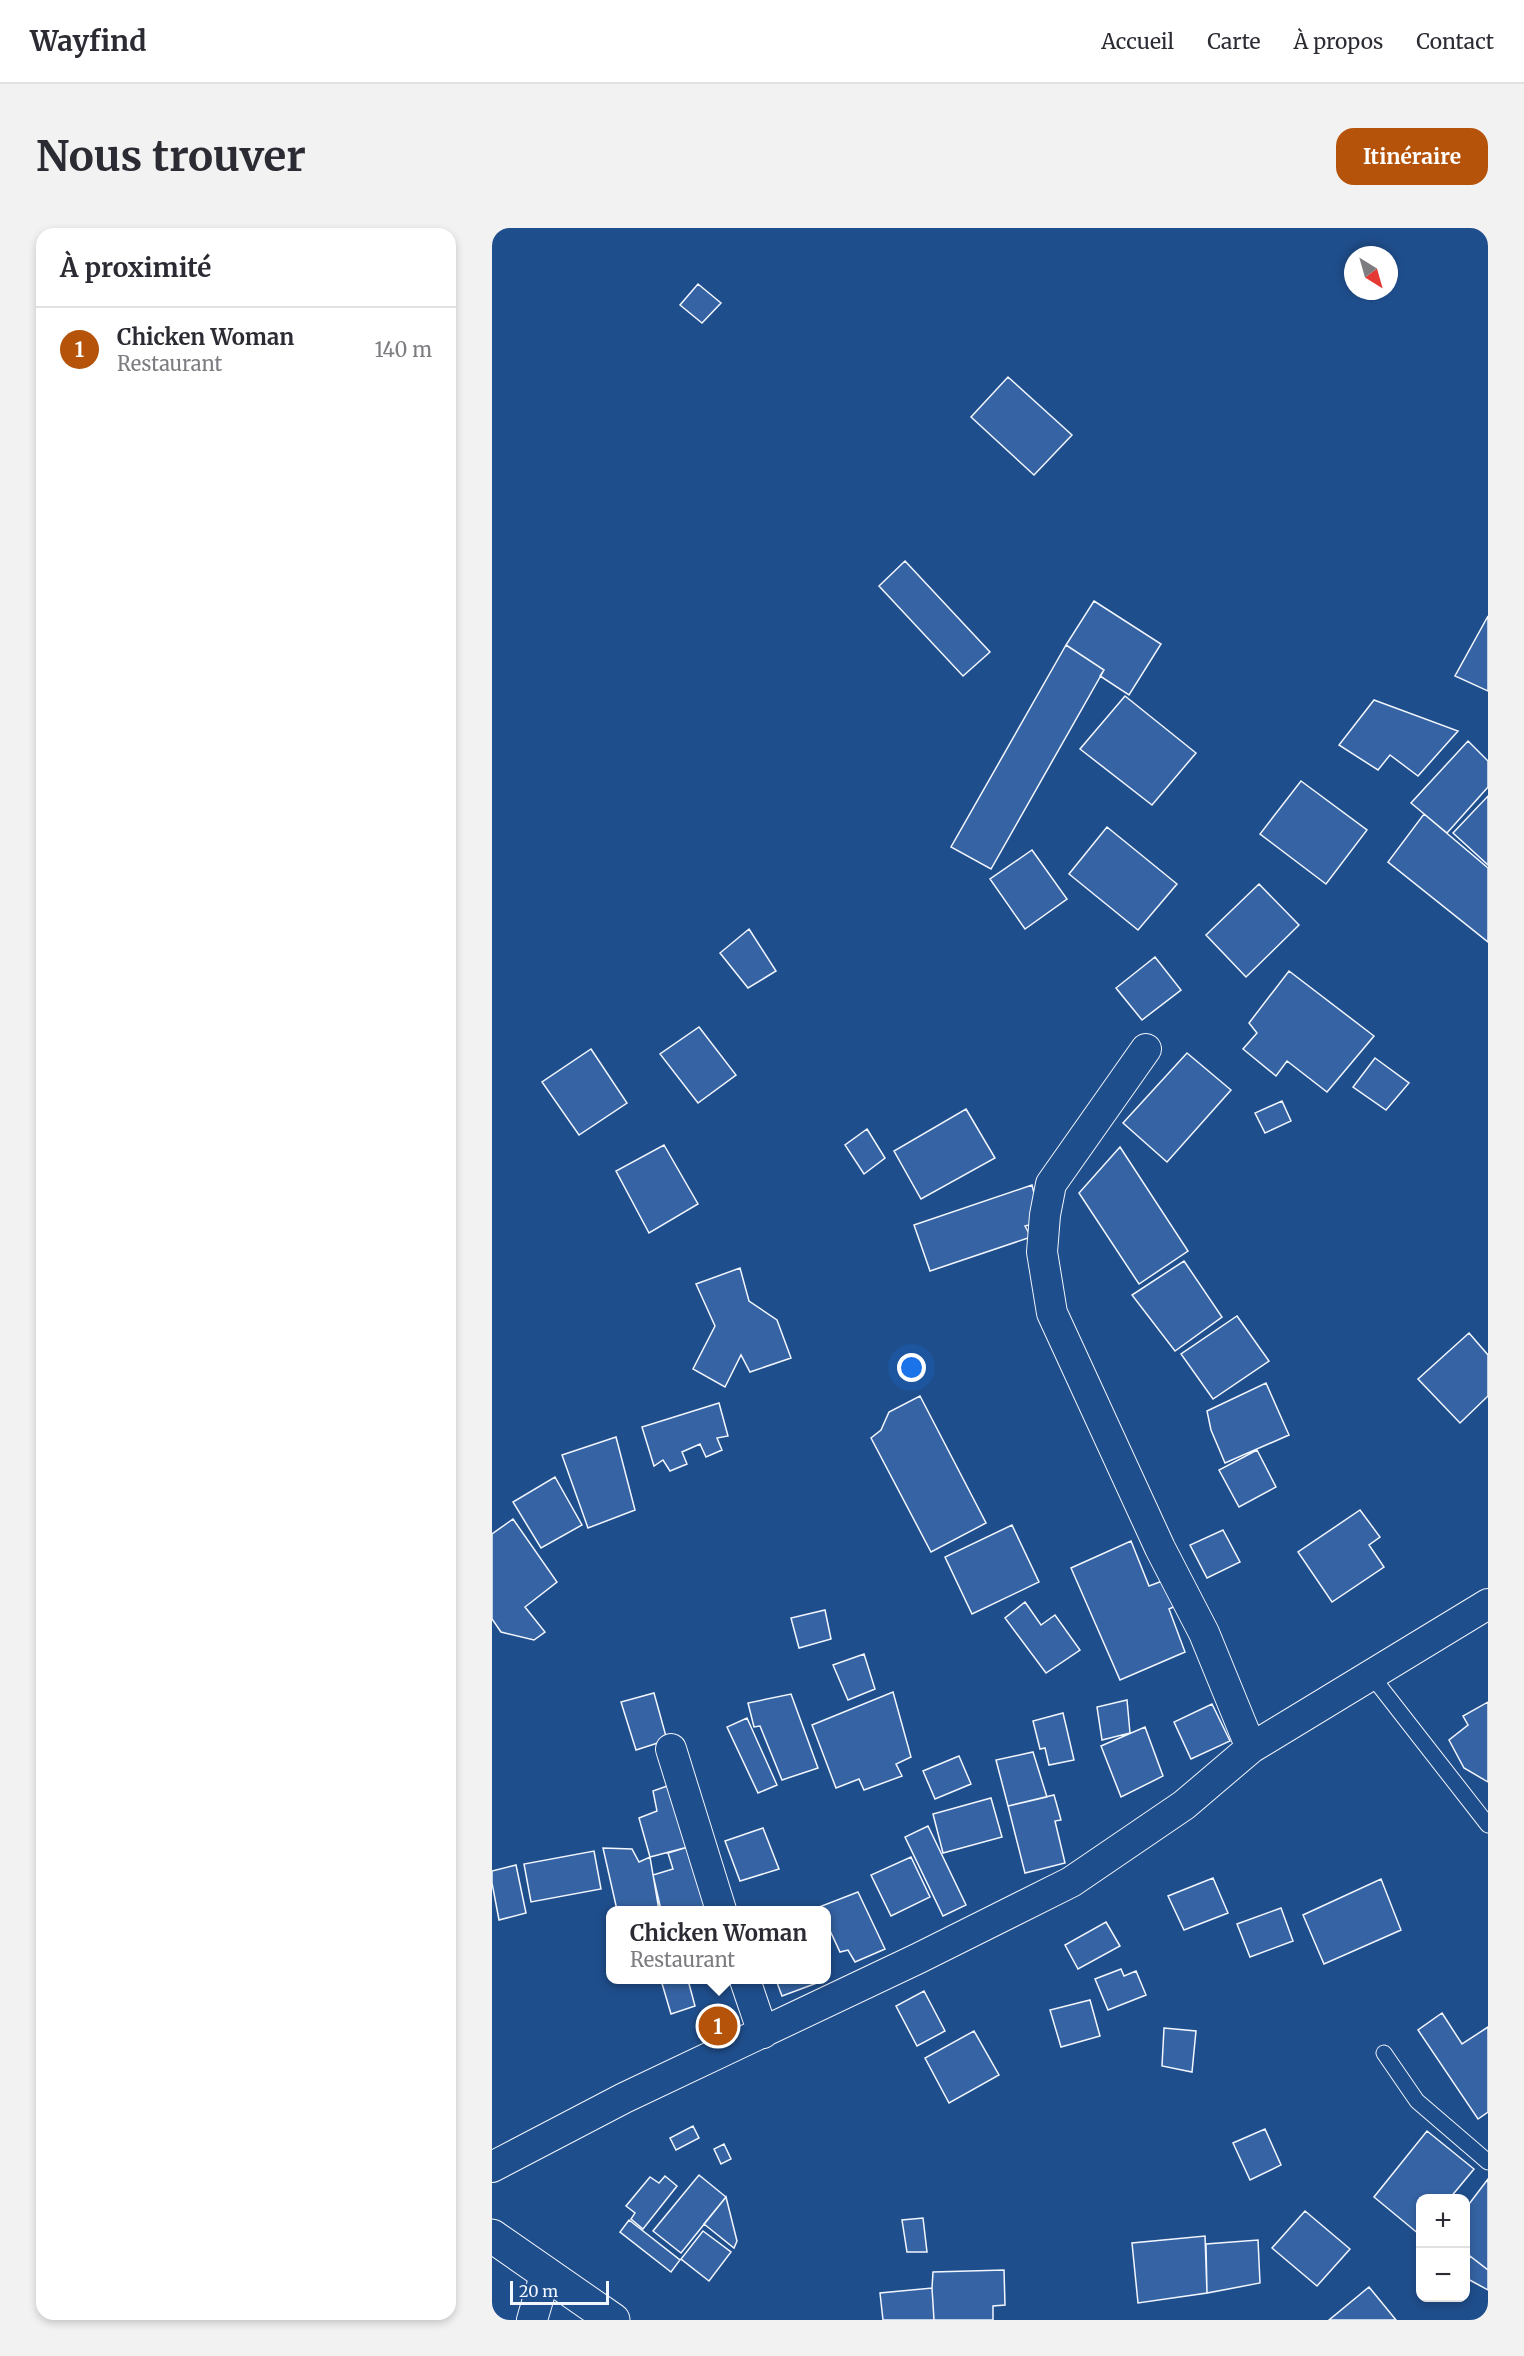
<!DOCTYPE html>
<html lang="fr">
<meta charset="utf-8">
<style>
body{margin:0;font-family:Merriweather,serif;background:#f2f2f3;color:#2b2b33}
.controls{position:absolute;right:18px;bottom:18px;display:grid;overflow:hidden;border-radius:12px;box-shadow:0 3px 9px #0003}
.controls button{width:54px;height:54px;display:grid;place-items:center;padding:0;border:0;border-bottom:2px solid #e1e1e2;background:#fff;color:#2b2b33;font:30px sans-serif}
.compass{position:absolute;left:852px;top:18px;width:54px;height:54px;border-radius:50%;background:#fff;box-shadow:0 3px 9px #0003;rotate:143deg}
.scale{position:absolute;left:18px;bottom:15px;width:99px;box-sizing:border-box;padding-left:6px;border:3px solid #f2f6ff;border-top:0;font-size:16px;line-height:21px;white-space:nowrap;color:#f2f6ff;-webkit-text-stroke:4px #1f4e8c;paint-order:stroke}
.you{position:absolute;left:420px;top:1140px;width:21px;height:21px;margin:-15px;border:4px solid #fff;border-radius:50%;background:#1a73e8;box-shadow:0 0 0 9px #1a73e833}
.badge{display:grid;place-items:center;width:39px;height:39px;border-radius:50%;background:#b45309;color:#fff;font-size:20px;font-weight:700}
.pin{position:absolute;translate:-50% -50%;border:3px solid #fff;box-shadow:0 2px 6px #0006}
.popup{position:absolute;left:114px;top:1678px;width:225px;height:78px;box-sizing:border-box;display:grid;place-content:center;border-radius:12px;background:#fff;filter:drop-shadow(0 2px 4px #0005);font-size:20px;white-space:nowrap;color:#7c7c81}
.popup b{font-size:22px;color:#2b2b33}
.popup::after{content:'';position:absolute;left:50%;top:100%;margin-left:-12px;border:12px solid transparent;border-top-color:#fff}
.list{margin:0;padding:0;list-style:none}
h2{display:flex;justify-content:space-between;align-items:center;height:78px;margin:0;padding:0 24px;font-size:26px}
h2 small{font-size:20px;font-weight:400;color:#7c7c81}
.list li{display:grid;grid-template-columns:39px 1fr auto;gap:18px;align-items:center;box-sizing:border-box;height:84px;padding:0 24px;border-top:2px solid #e1e1e2}
.list b{display:block;font-size:22px;white-space:nowrap}
.list p{margin:0;font-size:20px;white-space:nowrap;color:#7c7c81}
.list em{font-size:20px;font-style:normal;color:#7c7c81}
.map{position:relative;flex:none;width:996px;height:2092px;overflow:hidden;border-radius:18px}
header{display:flex;align-items:center;gap:36px;box-sizing:border-box;height:84px;padding:0 30px;background:#fff;border-bottom:2px solid #e1e1e2}
header strong{font-size:28px}
nav{display:flex;gap:33px;margin-inline-start:auto;font-size:21px}
.intro{display:flex;align-items:center;justify-content:space-between;box-sizing:border-box;height:144px;padding:0 36px}
h1{margin:0;font-size:42px}
.button{padding:15px 27px;border-radius:18px;background:#b45309;color:#fff;font-size:21px;font-weight:700}
main{display:flex;gap:36px;padding:0 36px}
aside{flex:1;background:#fff;border-radius:18px;box-shadow:0 3px 9px #0003}
.map>svg:first-child{display:block}
.building{fill:#3563a3;stroke:#f2f6ff;stroke-width:1.5}
.lines{fill:none;stroke-linecap:round;stroke-linejoin:round}
.lane-casing{stroke:#f2f6ff;stroke-width:17}
.street-casing{stroke:#f2f6ff;stroke-width:32}
.secondary-casing{stroke:#f2f6ff;stroke-width:35}
.lane{stroke:#1f4e8c;stroke-width:15}
.street{stroke:#1f4e8c;stroke-width:30}
.secondary{stroke:#1f4e8c;stroke-width:33}
</style>
<header>
<strong>Wayfind</strong>
<nav><a>Accueil</a><a>Carte</a><a>À propos</a><a>Contact</a></nav>
</header>
<div class="intro"><h1>Nous trouver</h1><a class="button">Itinéraire</a></div>
<main>
<aside>
<h2>À proximité<small></small></h2>
<ul class="list">
<li><span class="badge">1</span><div><b>Chicken Woman</b><p>Restaurant</p></div><em>140 m</em></li>
</ul>
</aside>
<div class="map">
<svg width="996" height="2092" viewBox="0 0 996 2092">
<rect width="100%" height="100%" fill="#1f4e8c"/>
<path class="building" d="M206 56 229 75 210 95 188 77Z
M516 149 580 207 542 247 479 189Z
M413 333 498 424 471 448 387 358Z
M602 373 669 416 637 467 608 448 612 442 574 417Z
M996 388V463L963 448Z
M574 417 612 442 499 641 459 619Z
M633 468 704 525 660 577 588 521Z
M882 472 966 503 926 548 898 527 886 542 847 517Z
M976 513 996 533V559L955 605 919 575Z
M809 553 875 602 834 656 768 606Z
M996 568V637L961 605Z
M932 586 996 640V714L896 634Z
M615 599 685 656 646 702 577 646Z
M540 622 575 671 533 701 498 651Z
M767 656 807 697 754 749 714 707Z
M257 701 284 743 256 760 228 725Z
M663 729 689 762 650 792 624 760Z
M797 743 882 808 835 864 795 833 784 848 751 821 765 805 757 795Z
M207 799 244 847 206 875 168 826Z
M99 821 135 875 87 907 50 854Z
M695 825 739 862 675 934 631 895Z
M883 830 917 855 894 882 861 859Z
M790 873 799 893 773 905 763 885Z
M474 881 503 930 429 971 402 923Z
M375 901 393 930 372 946 353 917Z
M172 917 206 976 157 1005 124 943Z
M628 919 696 1023 647 1056 587 965Z
M540 957 549 994 533 998 539 1009 438 1043 422 997Z
M692 1033 730 1089 683 1123 640 1067Z
M248 1040 257 1073 285 1092 299 1130 258 1144 249 1127 233 1159 201 1141 223 1098 204 1056Z
M745 1088 777 1133 721 1171 689 1126Z
M977 1105 996 1127V1168L968 1195 926 1151Z
M774 1155 797 1207 733 1235 719 1202 715 1183Z
M428 1168 494 1295 439 1324 379 1210 389 1202 397 1184Z
M227 1175 236 1208 225 1210 230 1222 214 1229 208 1216 190 1224 195 1236 178 1243 171 1232 162 1238 150 1199Z
M124 1209 143 1282 96 1300 70 1227Z
M765 1222 784 1259 747 1279 727 1242Z
M63 1249 90 1297 49 1320 21 1274Z
M868 1282 888 1309 877 1317 892 1339 840 1374 806 1324Z
M21 1291 65 1354 33 1379 53 1404 42 1412 9 1404 0 1391V1306Z
M520 1297 547 1354 480 1386 453 1329Z
M731 1302 748 1334 715 1350 698 1317Z
M639 1313 657 1358 673 1352 686 1377 677 1381 693 1424 628 1452 579 1340Z
M533 1374 549 1397 563 1387 588 1422 554 1445 513 1390Z
M333 1382 339 1411 307 1420 299 1390Z
M372 1426 383 1461 356 1472 341 1437Z
M401 1464 419 1529 404 1536 410 1548 372 1562 367 1551 344 1560 320 1497Z
M162 1465 175 1512 144 1522 129 1474Z
M299 1466 326 1540 290 1552 268 1498 262 1499 256 1475Z
M635 1472 638 1505 610 1512 605 1479Z
M996 1474V1554L972 1540 957 1512 976 1497 971 1488Z
M720 1476 738 1513 699 1531 682 1494Z
M571 1485 582 1532 557 1537 553 1520 548 1521 541 1493Z
M255 1490 285 1557 266 1565 235 1499Z
M653 1499 671 1548 629 1569 609 1518Z
M541 1524 555 1569 516 1578 504 1532Z
M467 1528 479 1556 443 1571 431 1543Z
M178 1557 196 1619 158 1629 147 1590 165 1583 161 1563Z
M562 1567 569 1592 563 1593 573 1635 533 1645 516 1578Z
M499 1570 510 1609 451 1625 441 1586Z
M436 1598 474 1677 451 1688 413 1609Z
M271 1600 287 1641 248 1653 233 1613Z
M196 1619 215 1682H169L161 1647 181 1641 176 1625Z
M111 1620 140 1621 147 1634 158 1629 167 1682H125Z
M102 1623 109 1661 39 1674 32 1636Z
M419 1629 438 1669 399 1688 379 1647Z
M24 1637 34 1685 7 1692 0 1655V1643Z
M721 1650 736 1685 692 1702 676 1668Z
M889 1651 909 1702 832 1736 811 1687Z
M366 1664 393 1721 363 1734 356 1722 348 1724 334 1694V1682H329L327 1679Z
M789 1680 801 1713 758 1729 745 1696Z
M614 1694 628 1718 586 1741 573 1717Z
M629 1741 632 1748 644 1743 654 1767 616 1782 603 1751Z
M169 1752H196L203 1778 179 1786Z
M284 1752H333L290 1768Z
M432 1763 453 1803 425 1818 404 1778Z
M598 1772 608 1808 569 1819 558 1782Z
M236 1780 242 1800 216 1809 209 1792Z
M950 1785 970 1816 996 1799V1884L986 1891 926 1802Z
M672 1800 704 1803 700 1844 670 1838Z
M482 1803 507 1847 457 1875 433 1830Z
M201 1898 207 1910 184 1922 178 1910Z
M773 1901 789 1937 758 1952 741 1915Z
M935 1903 982 1941 958 1970H928V2007L882 1969Z
M232 1916 239 1931 229 1936 222 1921Z
M207 1947 234 1969 189 2025 161 2003Z
M173 1948 185 1958 151 2001 139 1991 143 1985 134 1978 158 1949 167 1955Z
M996 1951V2042L974 2025V1980Z
M234 1969 245 2013 242 2020 212 1996Z
M813 1983 858 2021 825 2058 780 2020Z
M431 1990 435 2024H415L410 1992Z
M137 1992 188 2032 179 2044 128 2004Z
M211 2003 239 2024 217 2053 189 2031Z
M713 2008 715 2065 646 2075 640 2015Z
M766 2012 768 2055 715 2065 714 2016Z
M978 2028 996 2042V2062L974 2050V2035Z
M512 2042 513 2077 501 2078V2092H442L440 2060 441 2044Z
M877 2059 904 2092H837Z
M440 2060 442 2092H391L388 2065Z"/>
<g class="lines">
<defs>
<path id="lane" d="M879 1447 996 1597
M892 1825 925 1873 996 1934"/>
<path id="street" d="M654 821 559 956 553 987 550 1024 560 1085 668 1320 712 1405 759 1520
M179 1521 229 1682
M253 1752 271 1805
M0 1939 132 1870 427 1730 579 1654 692 1577 759 1520 996 1376
M40 2092 54 2044"/>
<path id="secondary" d="M0 2008 121 2092"/>
</defs>
<use href="#lane" class="lane-casing"/>
<use href="#street" class="street-casing"/>
<use href="#secondary" class="secondary-casing"/>
<use href="#lane" class="lane"/>
<use href="#street" class="street"/>
<use href="#secondary" class="secondary"/>
</g>
</svg>
<div class="controls">
<button>+</button>
<button>−</button>
</div>
<svg class="compass" viewBox="-18 -18 36 36"><path d="M0-13l5 13h-10z" fill="#e53935"/><path d="M0 13l5-13h-10z" fill="#7c7c81"/></svg>
<div class="scale">20 m</div>
<div class="you"></div>
<div class="pin badge" style="left:226px;top:1798px">1</div>
<div class="popup"><b>Chicken Woman</b>Restaurant</div>
</div>
</main>
